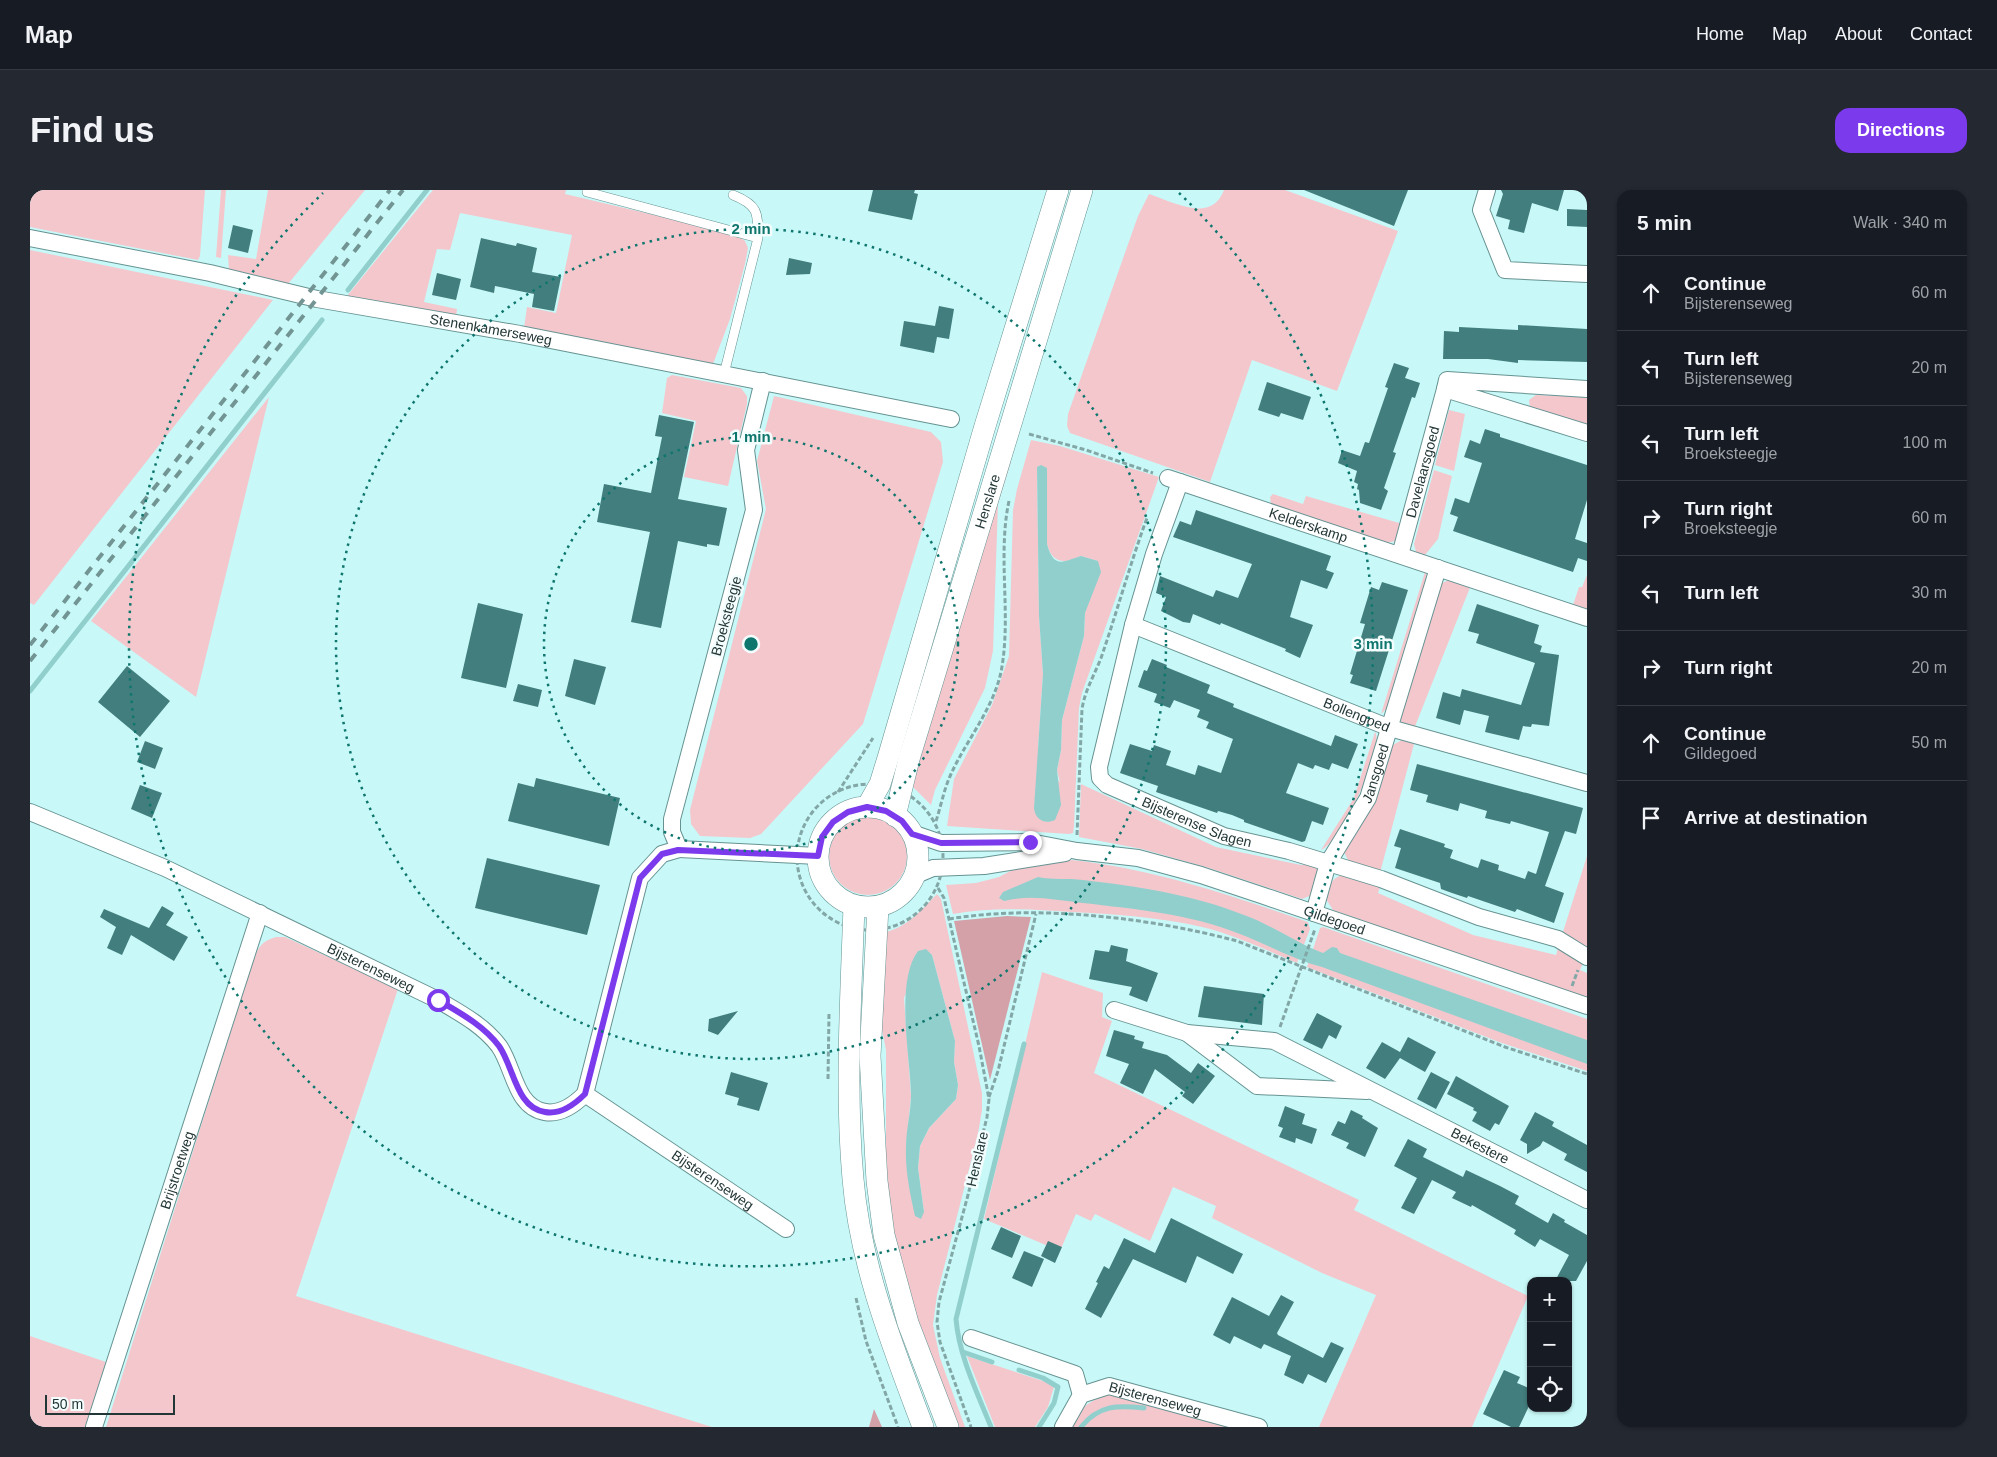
<!DOCTYPE html>
<meta charset="utf-8">
<style>
body{margin:0;font-family:Helvetica,sans-serif;background:#242831;color:#f1f3f6}
.controls{position:absolute;right:15px;bottom:15px;display:grid;overflow:hidden;border-radius:10px;box-shadow:0 1px 4px #0004}
.controls button{width:45px;height:45px;display:grid;place-items:center;padding:0;border:0;border-bottom:1px solid #363941;background:#171b24;color:#f1f3f6;font:25px sans-serif}
.scale{position:absolute;left:15px;bottom:12px;width:130px;box-sizing:border-box;padding-left:5px;border:2px solid #233636;border-top:0;font-size:14px;line-height:18px;white-space:nowrap;color:#233636;-webkit-text-stroke:4px #f4fdfd;paint-order:stroke}
.stop{position:absolute;width:15px;height:15px;margin:-11px;border:4px solid #7c3aed;border-radius:50%;background:#fff}
.stop.end{background:#7c3aed;border-color:#fff;box-shadow:0 1px 5px #0008}
.list{margin:0;padding:0;list-style:none}
h2{display:flex;justify-content:space-between;align-items:center;height:65px;margin:0;padding:0 20px;font-size:21px}
h2 small{font-size:16px;font-weight:400;color:#9ea1a6}
.list li{display:grid;grid-template-columns:32px 1fr auto;gap:15px;align-items:center;box-sizing:border-box;height:75px;padding:0 20px;border-top:1px solid #363941}
.list b{display:block;font-size:19px;white-space:nowrap}
.list p{margin:0;font-size:16px;white-space:nowrap;color:#9ea1a6}
.list em{font-size:16px;font-style:normal;color:#9ea1a6}
.icon{flex:none;width:28px;height:28px;fill:none;stroke:currentColor;stroke-width:2;stroke-linecap:round;stroke-linejoin:round}
.map{position:relative;flex:none;width:1557px;height:1237px;overflow:hidden;border-radius:15px}
header{display:flex;align-items:center;gap:30px;box-sizing:border-box;height:70px;padding:0 25px;background:#171b24;border-bottom:1px solid #363941}
header strong{font-size:24px}
nav{display:flex;gap:28px;margin-inline-start:auto;font-size:18px}
.intro{display:flex;align-items:center;justify-content:space-between;box-sizing:border-box;height:120px;padding:0 30px}
h1{margin:0;font-size:35px}
.button{padding:12px 22px;border-radius:15px;background:#7c3aed;color:#fff;font-size:18px;font-weight:700}
main{display:flex;gap:30px;padding:0 30px}
aside{flex:1;background:#171b24;border-radius:15px;box-shadow:0 1px 4px #0004}
.map>svg:first-child{display:block}
.green{fill:#f4c7cd;fill-rule:evenodd}
.forest{fill:#d5a1a8}
.water{fill:#91cfcd}
.lines{fill:none;stroke-linecap:round;stroke-linejoin:round}
.stream{stroke:#91cfcd;stroke-width:5}
.building{fill:#427e7d}
.service-casing{stroke:#669392;stroke-width:10}
.minor-casing{stroke:#669392;stroke-width:18}
.tertiary-casing{stroke:#669392;stroke-width:22}
.path{stroke:#82a7a6;stroke-width:3;stroke-dasharray:5 2.5;stroke-linecap:butt}
.service{stroke:#fff;stroke-width:9}
.minor{stroke:#fff;stroke-width:16}
.tertiary{stroke:#fff;stroke-width:21}
.rail{stroke:#729493;stroke-width:4;stroke-dasharray:9 9;stroke-linecap:butt}
.route{stroke:#7c3aed;stroke-width:6}
.ring{fill:none;stroke:#0f766e;stroke-width:2.5;stroke-dasharray:2.5 5}
.labels{text-anchor:middle;stroke-width:5;stroke-linejoin:round;paint-order:stroke}
.street-label{font-size:14px;fill:#233636;stroke:#f4fdfd}
.centre{fill:#0f766e;stroke:#f4fdfd;stroke-width:2.5}
.ring-label{font-size:15px;text-anchor:middle;font-weight:bold;fill:#0f766e;stroke:#f4fdfd;stroke-width:5;stroke-linejoin:round;paint-order:stroke}
</style>
<header>
<strong>Map</strong>
<nav><a>Home</a><a>Map</a><a>About</a><a>Contact</a></nav>
</header>
<div class="intro"><h1>Find us</h1><a class="button">Directions</a></div>
<main>
<div class="map">
<svg width="1557" height="1237" viewBox="0 0 1557 1237">
<rect width="100%" height="100%" fill="#c8f9f8"/>
<path class="green" d="M0 0H175L170 66 168 70 0 37Z
M191 0H196L191 68 186 67Z
M238 0H335L258 94 199 81 198 65 226 69Z
M403 0H536L535 4 705 44 715 51 718 58 715 74 700 129 683 174 494 138 497 117 526 123 542 45 430 23 420 60 407 59 394 112 427 119 426 127 317 106Z
M1194 0H1255L1368 41 1307 201 1222 170 1180 292 1040 243 1037 236 1038 224 1108 26 1119 4C1144 12 1181 34 1194 0Z
M0 60 243 110 4 415 0 413Z
M642 185 711 198 717 206V214L698 296 654 287 666 231 632 223 637 188Z
M1506 205 1557 207V237L1500 218 1499 210Z
M744 206 901 242 911 252 913 272 833 534 731 644 720 648 670 646 661 634 660 620 736 319 727 271Z
M239 207 166 507 61 431Z
M1419 220 1435 224 1424 281 1405 275Z
M1001 250 1030 256 1129 287 1052 503 1049 518 1044 637 1043 643 1039 644 917 636 924 589 962 515 979 466 983 320 987 299ZM1007 277 1017 278V354C1022 374 1035 374 1051 366L1067 371 1055 423 1054 446 1032 530 1031 560 1027 580 1030 593 1008 558 1013 484 1009 426Z
M978 270 981 272 968 314 963 461 955 498 905 600 901 615 881 595Z
M1404 280 1422 286 1408 349 1395 365 1386 362 1384 354Z
M1243 304 1273 314 1276 306 1376 335 1366 351 1356 353 1241 314 1240 307Z
M1395 382 1398 387 1359 516 1351 524Z
M1557 385V420L1543 415 1549 397H1552Z
M1422 389 1441 395 1384 539 1372 533 1370 529 1408 399 1412 393Z
M1345 542C1356 558 1308 655 1291 660L1324 608Z
M1372 550 1384 554 1350 683 1319 672 1313 660 1361 556Z
M1051 594 1186 657 1271 675 1284 674 1288 680 1282 705 1272 709 1179 678 1112 659 1049 647Z
M799 666a39 39 0 1 1 78 0a39 39 0 1 1-78 0Z
M1557 666V760L1532 745Z
M1042 670C1125 679 1199 705 1278 732L1280 739 1267 773C1236 760 1205 745 1172 737 1129 727 1083 724 1040 722 1000 719 962 717 923 724L916 695 946 693 969 687 988 677Z
M1317 685 1350 697 1348 703 1443 745 1526 765 1529 755 1554 771 1550 780 1557 783V809L1303 720 1296 709C1300 696 1301 685 1317 685Z
M907 704 911 709 952 903V920L948 944 907 1105 903 1135 910 1168 935 1237H923L886 1137 856 1013V860L848 819 852 743C877 738 890 721 907 704ZM895 759 902 765 925 851 924 872 928 895 926 909 899 938 890 956 888 978 894 1022 876 957 881 906 874 808Z
M1293 737 1557 829V881L1469 852 1277 777 1290 738Z
M246 747H255L368 799 266 1106 682 1237H76L222 774C228 758 230 752 246 747Z
M1012 782 1073 803 1072 827 1082 831 1064 883 1329 1010 1324 1020 1498 1106 1442 1237H1289L1346 1105 1292 1083 1182 1028 1186 1016 1143 997 1120 1051 1065 1024 1061 1031 1046 1024 1030 1061 954 1029Z
M0 1146 76 1172 56 1237H0Z
M937 1166 1019 1193 1024 1197 1018 1217 1005 1237H965Z
M1080 1204 1208 1237H1039C1052 1216 1057 1212 1080 1204Z"/>
<path class="forest" d="M977 726 1001 727 960 890 924 731Z
M844 1219 852 1237H839Z"/>
<path class="water" d="M1011 275 1017 278V354C1024 380 1034 371 1051 366L1068 371 1071 382 1055 423 1054 446 1032 530 1031 560 1027 580 1031 615 1025 630C1014 635 1005 629 1004 618L1013 484 1009 426 1007 277Z
M1008 687C1023 690 1038 688 1053 690 1107 696 1164 705 1214 725 1242 735 1266 753 1293 763L1302 757 1307 758 1310 763 1557 850V874L1292 777C1263 769 1238 755 1210 744 1161 724 1105 719 1053 713 1026 710 1000 704 974 711L969 708 973 702Z
M896 759 902 765 925 851 924 872 928 895 926 909 899 938 890 956 888 978 894 1022 891 1029 885 1026C880 1003 875 981 876 957 876 940 881 922 881 904 880 865 865 792 888 761Z"/>
<g class="lines">
<path class="stream" d="M318 100 397 0
M0 501 292 130
M933 1162 962 1172
M989 1180 1013 1188 1028 1197 1024 1213 1009 1237
M961 1237C947 1202 929 1166 926 1129L994 854
M1051 1237C1069 1215 1087 1215 1114 1218"/>
</g>
<path class="building" d="M843 0H885L884 3 888 4 882 30 838 21Z
M1274 0H1378L1364 36Z
M1471 0H1534L1528 21 1502 13 1494 43 1478 39 1480 30 1466 26 1473 4Z
M1537 19 1557 20V37L1537 36Z
M203 35 223 40 218 63 198 58Z
M451 48 486 56 487 53 507 58 502 82 531 87 524 121 502 117 504 104 465 96 464 103 440 97Z
M759 68 782 73 780 84 756 85Z
M407 83 431 89 426 110 402 105Z
M909 116 924 119 919 149 907 147 904 163 870 156 874 131 905 136Z
M1488 135 1557 139V172L1488 170V173L1458 169H1413L1414 141 1429 142V137L1488 140Z
M1364 173 1379 178 1375 188 1390 193 1385 208 1382 207 1363 262 1366 263 1354 298 1358 301 1351 320 1330 313 1329 300 1327 299 1328 294 1324 292 1327 281 1308 273 1312 260 1330 266 1335 252 1339 253 1358 198 1355 197Z
M1237 192 1281 207 1273 230 1251 223 1249 227 1228 220Z
M629 225 664 232 648 309 697 318 689 356 677 354V357L648 351 631 438 601 432 620 342 567 332 574 294 621 303 632 247 625 246Z
M1455 239 1470 244V247L1557 275V310L1545 349 1557 353V371L1548 368 1543 382 1423 341 1428 327 1420 324 1425 308 1439 313 1452 273 1434 267 1440 250 1450 254Z
M1166 320 1301 366 1296 380 1304 383 1297 399 1271 390 1260 427 1283 435 1270 468 1255 461 1256 459 1191 433 1190 435 1163 424 1160 433 1153 432 1131 421 1136 407 1126 403 1130 386 1183 407 1186 400 1208 408 1222 374 1143 347 1150 331 1161 335Z
M1352 392 1378 400 1346 501 1320 493 1323 485 1320 484 1335 434 1330 433 1341 397 1349 400Z
M448 413 493 424 476 498 431 488Z
M1447 414 1509 435 1504 453 1512 456 1510 462 1529 465 1519 536 1502 534 1501 537 1493 536 1489 550 1455 542 1459 526 1434 520 1430 535 1406 528 1413 502 1430 507 1432 499 1491 515 1505 473 1446 453 1449 444 1438 441Z
M544 469 576 477 565 515 535 506Z
M1122 469 1137 475 1136 477 1180 495 1177 503 1204 514 1203 517 1301 556 1305 545 1328 554 1318 579 1302 573 1299 580 1285 575 1283 579 1268 573 1256 603 1299 618 1293 635 1282 631 1275 651 1272 652 1214 632V630L1202 625 1188 621 1187 623 1126 602 1128 596 1090 583 1100 554 1122 561 1124 555 1141 561 1136 575 1165 585 1168 575 1191 583 1203 549 1176 538 1179 532 1167 527 1170 520 1144 510 1140 518 1124 512 1127 504 1108 497 1114 480 1117 481Z
M97 476 140 511 110 547 68 512Z
M488 494 512 500 508 517 483 511Z
M115 551 133 558 125 579 107 572Z
M1387 574 1553 618 1546 644 1535 641 1515 696 1534 703 1524 733 1487 719 1485 722 1438 706 1437 708 1422 703 1411 699 1410 693 1365 678 1371 658 1364 656 1370 639 1415 654 1414 657 1423 660 1420 668 1448 678 1451 669 1469 675 1468 680 1495 689 1498 681 1506 684 1519 642 1481 631 1480 634 1455 628 1457 621 1430 613 1428 621 1396 612 1398 605 1380 600Z
M506 588 590 608 579 656 478 631 488 593 504 597Z
M110 595 132 603 122 628 101 619Z
M457 668 570 695 557 745 445 718Z
M132 716 144 723 136 735 158 747 144 771 101 745 92 765 77 758 86 737 70 727 74 719 119 738Z
M1081 755 1098 759 1096 771 1128 783 1117 812 1099 805 1102 797 1059 789 1065 760 1079 762Z
M1174 796 1234 804 1232 835 1168 827Z
M708 821 688 845 678 841 679 829Z
M1287 823 1312 836 1306 849 1299 845 1292 859 1273 850Z
M1084 840 1105 846 1104 849 1114 852 1112 858 1137 865 1161 883 1168 873 1185 886 1163 914 1152 906 1155 902 1125 879 1113 904 1090 893 1099 874 1076 866Z
M1378 847 1406 862 1395 882 1370 868 1355 889 1336 878 1352 852 1370 862Z
M701 882 738 893 729 921 707 915 709 908 695 904Z
M1401 882 1420 892 1406 919 1387 909Z
M1426 886 1479 916 1469 935 1465 933 1460 941 1442 931 1447 922 1443 920 1444 918 1417 904Z
M1255 916 1275 924 1272 934 1287 939 1282 954 1266 948 1265 953 1249 947 1253 938 1248 936Z
M1321 920 1333 926 1332 928 1348 938 1335 967 1316 958 1319 953 1301 945 1308 931 1315 934Z
M1505 922 1524 932 1522 936 1557 955V982L1534 970 1537 964 1513 951 1510 956 1497 964V954L1490 950Z
M1378 949 1397 959 1393 967 1433 987 1436 980 1470 996 1489 1006 1485 1014 1518 1033 1523 1023 1535 1030 1534 1032 1557 1045V1071L1546 1091H1525L1539 1065 1510 1049 1505 1057 1484 1044 1486 1040 1442 1015 1441 1017 1422 1008 1426 1002 1402 990 1384 1024 1371 1018 1387 988 1364 976Z
M1141 1028 1213 1064 1203 1084 1167 1066 1156 1093 1103 1069 1071 1128 1055 1119 1068 1093 1066 1092 1074 1076 1079 1079 1094 1048 1125 1063Z
M971 1037 991 1046 982 1068 961 1059Z
M1018 1051 1032 1057 1025 1073 1011 1066Z
M994 1061 1014 1069 1002 1097 982 1088Z
M1251 1105 1264 1112 1247 1143 1248 1145 1293 1168 1301 1152 1314 1158 1296 1193 1278 1184 1273 1194 1254 1185 1261 1166 1234 1154 1231 1159 1204 1146 1200 1154 1183 1145 1202 1107 1239 1126Z
M1474 1180 1490 1187 1487 1193 1501 1199V1212L1489 1237H1481L1453 1224Z"/>
<g class="lines">
<defs>
<path id="service" d="M557 0V2L728 48
M694 184 728 48C728 22 728 15 703 5"/>
<g id="minor">
<path d="M1457 0 1451 20 1475 80 1557 84"/>
<path id="s1" d="M0 48 180 83 287 109 490 144 921 229"/>
<path d="M733 191 716 260 724 320 642 629V642L649 659 788 666"/>
<path d="M1557 199 1417 190 1415 199 1557 243"/>
<path id="s2" d="M1138 288 1557 428"/>
<path id="s3" d="M1150 292 1124 364 1103 435 1069 577 1070 588 1077 595 1194 646 1259 661 1351 689 1449 727 1528 749 1557 767"/>
<path id="s4" d="M1370 365 1415 199"/>
<path id="s5" d="M1103 435 1360 538 1557 593"/>
<path id="s6" d="M0 622 135 678 408 810C430 823 453 835 469 856 484 877 485 917 515 922 531 925 545 914 555 904"/>
<path id="s7" d="M882 643 911 653 1000 652 1047 661 1108 668 1171 685 1234 706 1557 816"/>
<path d="M884 686 903 678 954 676 1035 663"/>
<path id="s8" d="M1284 723 1298 673 1338 608 1408 378"/>
<path id="s9" d="M1084 820 1157 843 1244 851 1557 1010"/>
<path d="M1157 843 1227 896 1337 901"/>
<path d="M555 904 610 688 632 664 649 659"/>
<path id="s10" d="M555 904 756 1039"/>
<path d="M941 1148 1045 1184 1051 1205"/>
<path id="s11" d="M64 1237 230 723"/>
<path id="s12" d="M1033 1237 1051 1205 1079 1196 1229 1237"/>
</g>
<g id="tertiary">
<path d="M837 617 850 594 858 568 955 236 1028 0"/>
<circle cx="838" cy="667" r="50"/>
<path id="s13" d="M865 626 879 569 1052 0"/>
<path d="M824 716C821 804 815 901 823 989 830 1075 863 1157 893 1237"/>
<path d="M848 717 840 866 847 991 854 1045 878 1133 918 1237"/>
</g>
</defs>
<use href="#service" class="service-casing"/>
<use href="#minor" class="minor-casing"/>
<use href="#tertiary" class="tertiary-casing"/>
<path class="path" d="M999 244 1056 260 1123 283
M767 667a73 73 0 1 1 146 0a73 73 0 1 1-146 0Z
M808 602 843 548
M906 631C911 616 914 599 921 584 936 551 963 519 971 482 982 426 967 367 979 311
M1047 645 1052 519C1055 500 1064 486 1071 468 1087 422 1100 374 1117 328
M908 698 914 708 949 856 959 909 957 927 938 1005 909 1112 907 1132 910 1152 941 1237
M919 729C1008 714 1121 728 1207 751L1475 857 1557 884
M1542 796 1548 780
M1250 837 1285 739
M798 889 799 823
M959 907 968 881 1006 724
M826 1108 836 1151 868 1237"/>
<use href="#service" class="service"/>
<use href="#minor" class="minor"/>
<use href="#tertiary" class="tertiary"/>
<path class="rail" d="M0 455 360 0
M0 471 373 0"/>
</g>
<g class="lines">
<path class="route" d="M408 810C430 823 453 835 469 856 484 877 486 918 515 922 531 925 545 914 555 904L610 688 632 664 648 660 788 666 792 647 803 632 818 622 837 617 856 621 872 631 882 644 911 653 1000 652"/>
</g>
<g class="ring">
<circle cx="721" cy="454" r="207"/>
<circle cx="721" cy="454" r="415"/>
<path d="M1149 3A622 622 0 1 1 293 3"/>
</g>
<g class="labels">
<g class="street-label">
<text dy="5" stroke="none"><textPath href="#s1" startOffset="470">Stenenkamerseweg</textPath></text>
<text dy="5" stroke="none"><textPath href="#s4" startOffset="86">Davelaarsgoed</textPath></text>
<text dy="5" stroke="none"><textPath href="#s13" startOffset="328">Henslare</textPath></text>
<text dy="5" stroke="none"><textPath href="#s2" startOffset="148">Kelderskamp</textPath></text>
<text transform="translate(696 426) rotate(-75)" y="5">Broeksteegje</text>
<text dy="5" stroke="none"><textPath href="#s5" startOffset="241">Bollengoed</textPath></text>
<text dy="5" stroke="none"><textPath href="#s8" startOffset="154">Jansgoed</textPath></text>
<text dy="5" stroke="none"><textPath href="#s3" startOffset="415">Bijsterense Slagen</textPath></text>
<text dy="5" stroke="none"><textPath href="#s7" startOffset="435">Gildegoed</textPath></text>
<text dy="5" stroke="none"><textPath href="#s6" startOffset="375">Bijsterenseweg</textPath></text>
<text dy="5" stroke="none"><textPath href="#s9" startOffset="395">Bekestere</textPath></text>
<text transform="translate(947 969) rotate(-77)" y="5">Henslare</text>
<text dy="5" stroke="none"><textPath href="#s11" startOffset="270">Brijstroetweg</textPath></text>
<text dy="5" stroke="none"><textPath href="#s10" startOffset="154">Bijsterenseweg</textPath></text>
<text dy="5" stroke="none"><textPath href="#s12" startOffset="114">Bijsterenseweg</textPath></text>
</g>
</g>
<circle cx="721" cy="454" r="8" class="centre"/>
<g class="ring-label">
<text x="721" y="44">2 min</text>
<text x="721" y="252">1 min</text>
<text x="1343" y="459">3 min</text>
</g>
</svg>
<div class="controls">
<button>+</button>
<button>−</button>
<button><svg class="icon" aria-label="locate" viewBox="0 0 24 24"><circle cx="12" cy="12" r="6"/><path d="M12 2v4M12 18v4M2 12h4M18 12h4"/></svg></button>
</div>
<div class="scale">50 m</div>
<div class="stop" style="left:408px;top:810px"></div>
<div class="stop end" style="left:1000px;top:652px"></div>
</div>
<aside>
<h2>5 min<small>Walk · 340 m</small></h2>
<ul class="list">
<li><svg class="icon" aria-label="ahead" viewBox="0 0 24 24"><path d="M12 20V5M6 11l6-6 6 6"/></svg><div><b>Continue</b><p>Bijsterenseweg</p></div><em>60 m</em></li>
<li><svg class="icon" aria-label="left" viewBox="0 0 24 24"><path d="M17 20v-9H6M10 6l-5 5 5 5"/></svg><div><b>Turn left</b><p>Bijsterenseweg</p></div><em>20 m</em></li>
<li><svg class="icon" aria-label="left" viewBox="0 0 24 24"><path d="M17 20v-9H6M10 6l-5 5 5 5"/></svg><div><b>Turn left</b><p>Broeksteegje</p></div><em>100 m</em></li>
<li><svg class="icon" aria-label="right" viewBox="0 0 24 24"><path d="M7 20v-9h11M14 6l5 5-5 5"/></svg><div><b>Turn right</b><p>Broeksteegje</p></div><em>60 m</em></li>
<li><svg class="icon" aria-label="left" viewBox="0 0 24 24"><path d="M17 20v-9H6M10 6l-5 5 5 5"/></svg><div><b>Turn left</b></div><em>30 m</em></li>
<li><svg class="icon" aria-label="right" viewBox="0 0 24 24"><path d="M7 20v-9h11M14 6l5 5-5 5"/></svg><div><b>Turn right</b></div><em>20 m</em></li>
<li><svg class="icon" aria-label="ahead" viewBox="0 0 24 24"><path d="M12 20V5M6 11l6-6 6 6"/></svg><div><b>Continue</b><p>Gildegoed</p></div><em>50 m</em></li>
<li><svg class="icon" aria-label="arrive" viewBox="0 0 24 24"><path d="M6 21V4h12l-3 4 3 4H6"/></svg><div><b>Arrive at destination</b></div></li>
</ul>
</aside>
</main>
